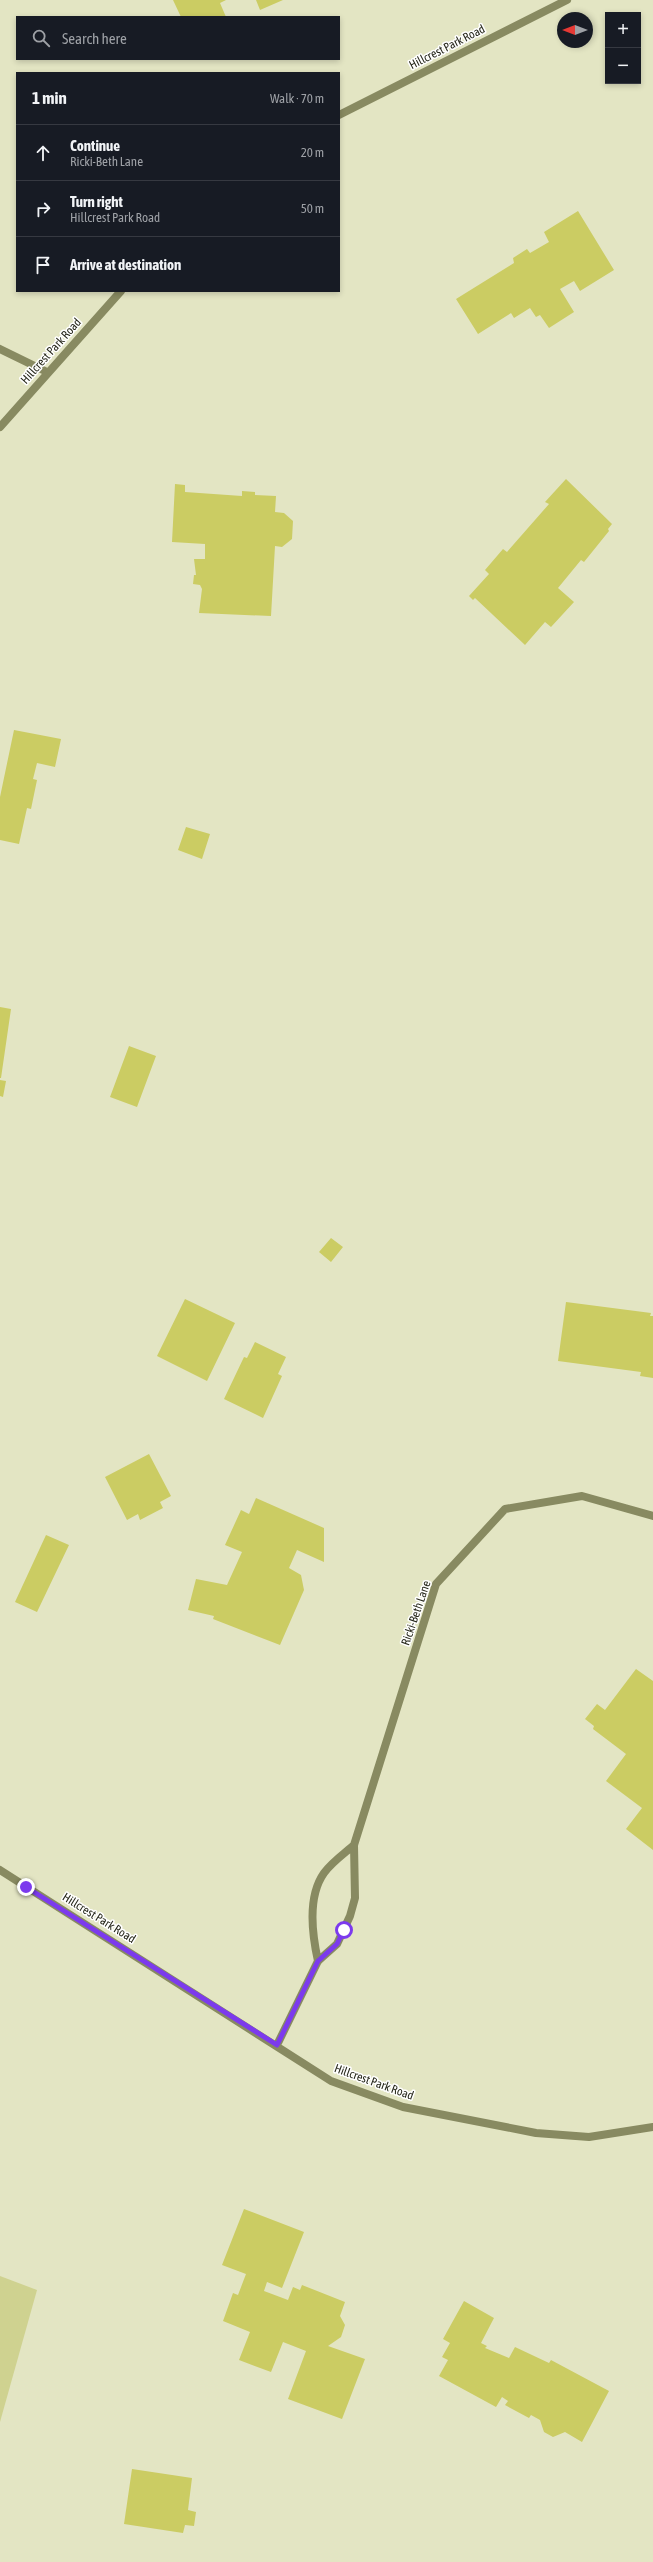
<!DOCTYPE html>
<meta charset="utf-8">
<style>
body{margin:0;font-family:"Asap Condensed",sans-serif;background:#20242c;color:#f1f3f6}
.controls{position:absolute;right:12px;top:12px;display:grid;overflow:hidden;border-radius:0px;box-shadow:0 2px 6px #0003}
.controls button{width:36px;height:36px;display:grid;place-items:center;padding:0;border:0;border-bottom:1px solid #363941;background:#171b24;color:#f1f3f6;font:20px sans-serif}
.compass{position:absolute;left:557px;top:12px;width:36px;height:36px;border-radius:50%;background:#171b24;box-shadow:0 2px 6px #0003;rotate:270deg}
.stop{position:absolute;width:12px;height:12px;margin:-9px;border:3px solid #7c3aed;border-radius:50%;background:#fff}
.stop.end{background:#7c3aed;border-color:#fff;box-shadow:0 1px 4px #0008}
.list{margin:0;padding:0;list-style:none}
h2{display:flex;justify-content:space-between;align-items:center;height:52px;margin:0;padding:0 16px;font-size:17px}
h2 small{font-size:13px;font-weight:400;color:#9ea1a6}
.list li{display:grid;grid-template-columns:26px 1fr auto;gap:12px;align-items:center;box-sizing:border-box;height:56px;padding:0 16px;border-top:1px solid #363941}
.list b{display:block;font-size:15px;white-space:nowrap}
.list p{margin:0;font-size:13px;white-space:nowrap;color:#9ea1a6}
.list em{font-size:13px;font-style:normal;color:#9ea1a6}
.icon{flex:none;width:22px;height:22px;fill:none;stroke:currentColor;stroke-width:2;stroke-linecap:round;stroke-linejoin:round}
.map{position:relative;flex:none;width:653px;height:2562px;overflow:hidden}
.search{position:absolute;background:#171b24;box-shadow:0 2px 6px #0003;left:16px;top:16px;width:324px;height:44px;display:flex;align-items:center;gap:10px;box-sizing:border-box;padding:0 14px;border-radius:0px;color:#9ea1a6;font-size:15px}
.panel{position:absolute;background:#171b24;box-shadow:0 2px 6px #0003;left:16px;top:72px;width:324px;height:220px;border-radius:0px}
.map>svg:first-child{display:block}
.green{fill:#cfd290}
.building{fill:#cbcc63}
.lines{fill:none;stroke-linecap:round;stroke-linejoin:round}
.lane{stroke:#888a61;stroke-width:8}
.street{stroke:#888a61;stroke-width:8}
.route{stroke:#7c3aed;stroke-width:5}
.labels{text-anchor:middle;stroke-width:3;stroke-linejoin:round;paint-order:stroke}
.street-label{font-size:12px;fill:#26271a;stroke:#fff}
</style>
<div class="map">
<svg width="653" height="2562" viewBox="0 0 653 2562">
<rect width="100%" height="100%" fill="#e3e5c3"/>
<path class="green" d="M0 2276 37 2290 0 2422Z"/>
<path class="building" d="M173 0H226L220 3 226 17H181Z
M256 0H283L260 10Z
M578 211 614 270 580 291 574 281 560 289 574 312 549 328 540 315 536 317 530 308 514 318 511 313 478 334 456 299 514 263 513 258 527 249 530 253 549 242 544 232Z
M566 479 612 524 608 529 609 531 584 562 581 560 558 588 574 602 551 627 545 622 525 645 475 598 473 600 469 596 489 574 485 570 503 549 507 552 549 504 545 502Z
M175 484 185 485V492L242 496V491L255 492V495L276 496 275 512 284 513 293 521 292 539 282 547 275 546 271 616 199 613 202 589 200 585 193 584 194 575H196L194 559H205V544L172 542Z
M14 730 61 739 55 767 37 763 33 779 37 780 31 809 27 808 19 844 0 840V797Z
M186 827 210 834 202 859 178 850Z
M0 1007 11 1009 1 1078H0Z
M129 1046 156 1056 137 1107 110 1097Z
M0 1080 6 1081 3 1097 0 1096Z
M331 1238 343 1247 331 1262 319 1252Z
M185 1299 235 1323 207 1381 157 1356Z
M566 1302 651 1313 650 1316H653V1378L640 1376 641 1372 558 1361Z
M255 1342 286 1357 278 1374 282 1376 263 1418 224 1399 244 1357 247 1358Z
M149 1454 171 1496 160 1502 163 1508 140 1520 138 1514 127 1520 105 1477Z
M256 1498 324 1528V1562L297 1550 289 1568 301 1575 304 1590 280 1645 213 1619 214 1616 188 1610 196 1579 227 1585 242 1552 225 1545 241 1510 249 1514Z
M46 1535 69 1545 37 1612 15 1602Z
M636 1669 653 1681V1850L626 1829 642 1808 606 1781 626 1754 593 1729 594 1726 585 1719 597 1704 605 1710Z
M244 2209 304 2232 282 2288 267 2282 264 2291 288 2300 293 2287 300 2290 302 2285 345 2302 340 2316 345 2325 341 2337 328 2346 365 2359 342 2419 288 2399 306 2351 283 2342 271 2372 239 2360 250 2332 223 2321 233 2293 238 2295 246 2274 222 2265Z
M464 2301 494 2318 481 2343 487 2346 485 2348 509 2358 515 2347 549 2363 551 2360 609 2391 582 2442 565 2432 553 2437 544 2432 540 2420 531 2415 529 2418 505 2405 508 2401 502 2397 496 2407 439 2376 448 2360 442 2357 450 2343 443 2339Z
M132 2469 192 2478 188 2510 196 2512 194 2526 185 2525 183 2533 124 2524Z"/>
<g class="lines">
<path class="lane" d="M0 349 47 372"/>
<path class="street" d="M339 115 567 0
M0 427 121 291
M0 1870 331 2081 403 2107 536 2133 589 2137 653 2127
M318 1961C312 1934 307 1897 324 1873 332 1862 345 1853 354 1845
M277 2045 318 1961 337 1944 350 1916 355 1898 354 1845 436 1584 505 1509 582 1496 653 1516"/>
</g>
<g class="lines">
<path class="route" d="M26 1887 277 2045 318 1961 337 1944 344 1930"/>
</g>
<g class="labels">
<g class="street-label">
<text transform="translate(447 47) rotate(-27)" y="4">Hillcrest Park Road</text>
<text transform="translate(51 351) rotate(-48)" y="4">Hillcrest Park Road</text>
<text transform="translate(416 1613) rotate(-71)" y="4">Ricki-Beth Lane</text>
<text transform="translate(99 1918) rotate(32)" y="4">Hillcrest Park Road</text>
<text transform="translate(374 2082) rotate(20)" y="4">Hillcrest Park Road</text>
</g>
</g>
</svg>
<div class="controls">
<button>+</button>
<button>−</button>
</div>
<svg class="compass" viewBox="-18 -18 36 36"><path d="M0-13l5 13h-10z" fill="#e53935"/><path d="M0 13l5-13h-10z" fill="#9ea1a6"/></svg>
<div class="stop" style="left:344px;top:1930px"></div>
<div class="stop end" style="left:26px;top:1887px"></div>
<div class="search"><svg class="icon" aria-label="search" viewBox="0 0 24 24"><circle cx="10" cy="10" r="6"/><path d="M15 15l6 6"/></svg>Search here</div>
<section class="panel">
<h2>1 min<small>Walk · 70 m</small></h2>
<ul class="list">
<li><svg class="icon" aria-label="ahead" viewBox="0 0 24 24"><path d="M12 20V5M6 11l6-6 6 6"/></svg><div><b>Continue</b><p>Ricki-Beth Lane</p></div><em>20 m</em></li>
<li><svg class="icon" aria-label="right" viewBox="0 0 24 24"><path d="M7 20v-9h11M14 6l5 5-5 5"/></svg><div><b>Turn right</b><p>Hillcrest Park Road</p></div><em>50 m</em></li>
<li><svg class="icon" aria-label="arrive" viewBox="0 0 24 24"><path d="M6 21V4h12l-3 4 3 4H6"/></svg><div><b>Arrive at destination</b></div></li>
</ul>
</section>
</div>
